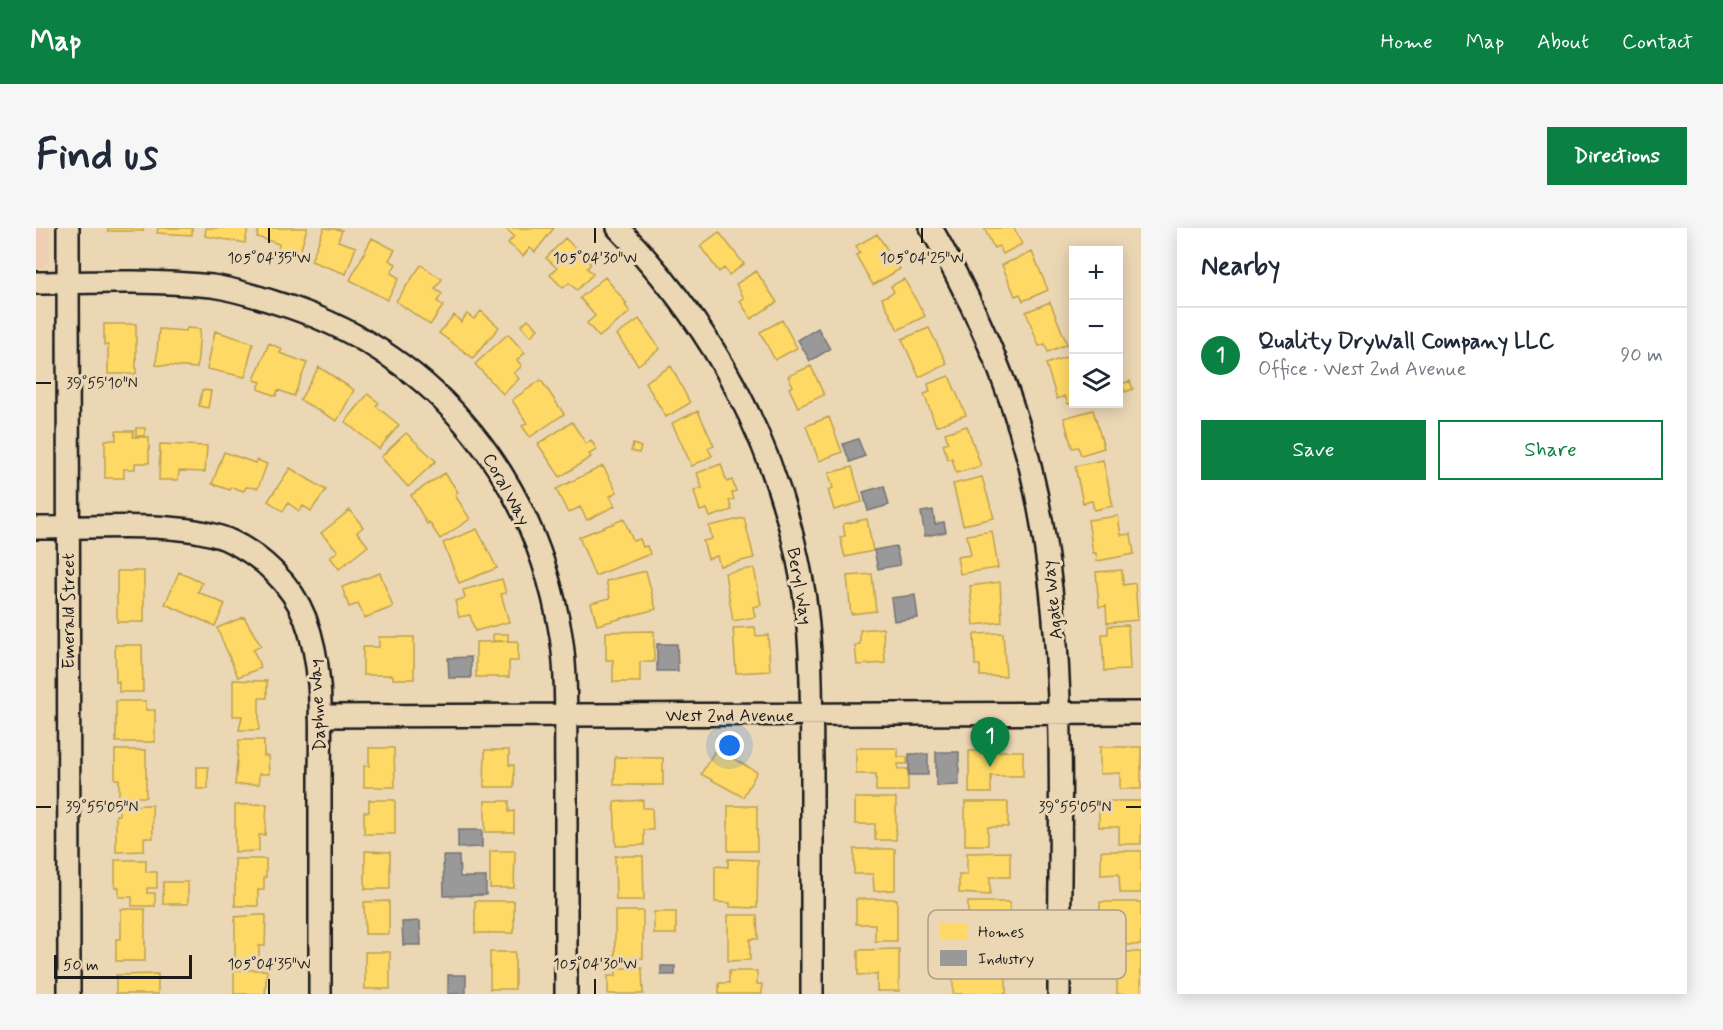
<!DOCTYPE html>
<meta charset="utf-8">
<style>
body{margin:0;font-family:Mynerve,sans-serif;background:#f6f6f7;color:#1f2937}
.controls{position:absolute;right:18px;top:18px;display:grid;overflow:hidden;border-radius:0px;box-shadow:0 3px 15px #0003}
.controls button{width:54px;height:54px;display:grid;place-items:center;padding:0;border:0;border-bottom:2px solid #e0e1e3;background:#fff;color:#1f2937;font:30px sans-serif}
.scale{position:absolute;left:18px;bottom:15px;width:138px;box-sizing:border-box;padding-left:6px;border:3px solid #1c1c1c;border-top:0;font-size:16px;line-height:21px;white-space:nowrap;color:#1c1c1c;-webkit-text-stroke:4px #ecd7b5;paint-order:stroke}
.you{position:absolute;left:694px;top:518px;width:21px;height:21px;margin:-15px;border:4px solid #fff;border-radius:50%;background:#1a73e8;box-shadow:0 0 0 9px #1a73e833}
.badge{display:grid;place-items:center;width:39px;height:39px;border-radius:50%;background:#0b8043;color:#fff;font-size:20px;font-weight:700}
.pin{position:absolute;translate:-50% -50px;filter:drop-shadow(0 2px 3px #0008)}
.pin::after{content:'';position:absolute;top:32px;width:21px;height:18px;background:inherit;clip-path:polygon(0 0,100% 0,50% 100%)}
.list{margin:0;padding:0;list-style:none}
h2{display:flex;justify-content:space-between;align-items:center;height:78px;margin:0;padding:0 24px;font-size:26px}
h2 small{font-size:20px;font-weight:400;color:#747a83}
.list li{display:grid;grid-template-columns:39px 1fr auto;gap:18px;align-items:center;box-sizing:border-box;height:96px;padding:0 24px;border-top:2px solid #e0e1e3}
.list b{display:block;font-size:22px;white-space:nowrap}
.list p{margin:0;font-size:20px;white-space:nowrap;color:#747a83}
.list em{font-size:20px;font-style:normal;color:#747a83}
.actions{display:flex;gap:12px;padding:18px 24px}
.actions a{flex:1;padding:14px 0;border:2px solid #0b8043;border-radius:0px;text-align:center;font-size:21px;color:#0b8043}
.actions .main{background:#0b8043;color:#fff}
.icon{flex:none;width:33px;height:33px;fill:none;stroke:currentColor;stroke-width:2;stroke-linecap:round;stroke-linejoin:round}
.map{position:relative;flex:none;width:1105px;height:766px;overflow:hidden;border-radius:0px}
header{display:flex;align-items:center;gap:36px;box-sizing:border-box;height:84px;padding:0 30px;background:#0b8043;color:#fff}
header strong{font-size:28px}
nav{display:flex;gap:33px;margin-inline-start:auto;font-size:21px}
.intro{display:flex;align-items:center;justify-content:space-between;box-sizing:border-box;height:144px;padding:0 36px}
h1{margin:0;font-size:42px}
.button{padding:15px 27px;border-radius:0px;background:#0b8043;color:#fff;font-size:21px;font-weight:700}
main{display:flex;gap:36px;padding:0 36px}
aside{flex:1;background:#fff;border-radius:0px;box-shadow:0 3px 15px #0003}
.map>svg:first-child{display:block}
.built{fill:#eeceb4}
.homes{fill:#ffd966;stroke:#bba050;stroke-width:1.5}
.industry{fill:#999;stroke:#747474;stroke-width:1.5}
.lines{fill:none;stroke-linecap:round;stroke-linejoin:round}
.street-casing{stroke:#1c1c1c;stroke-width:26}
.street{stroke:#ecd7b5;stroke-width:21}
.ticks{fill:none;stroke:#1c1c1c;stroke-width:2}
.labels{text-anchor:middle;stroke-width:6;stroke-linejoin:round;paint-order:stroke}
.street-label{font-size:18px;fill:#1c1c1c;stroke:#ecd7b5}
.key{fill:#ecd7b5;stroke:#ae9f87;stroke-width:1.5}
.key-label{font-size:16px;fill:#1c1c1c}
.ticks-label{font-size:15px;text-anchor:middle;fill:#1c1c1c;stroke:#ecd7b5;stroke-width:6;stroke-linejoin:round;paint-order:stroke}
</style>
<header>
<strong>Map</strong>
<nav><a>Home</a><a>Map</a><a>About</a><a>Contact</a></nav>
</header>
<div class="intro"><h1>Find us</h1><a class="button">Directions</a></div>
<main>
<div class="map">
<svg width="1105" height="766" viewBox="0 0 1105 766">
<rect width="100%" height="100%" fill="#ecd7b5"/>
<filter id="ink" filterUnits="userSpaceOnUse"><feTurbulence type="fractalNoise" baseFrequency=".0167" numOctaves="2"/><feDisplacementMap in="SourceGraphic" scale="12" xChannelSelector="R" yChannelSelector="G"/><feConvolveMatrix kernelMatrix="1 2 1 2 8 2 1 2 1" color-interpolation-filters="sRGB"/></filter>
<g filter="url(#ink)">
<path class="built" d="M0 0H13V33L6 39H0Z"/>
<path class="homes" d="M72 0H107V3H72Z
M122 0H156V7L121 5Z
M170 0H212L209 15 169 8Z
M223 0H271L263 28 242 22 243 16 221 9Z
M288 0 306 2 302 13 320 19 310 46 275 33Z
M469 0H518L499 24 494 20 487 28 472 15 478 8Z
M948 0H978L986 16 967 26 963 18 958 20Z
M683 4 708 36 693 47 688 40 683 44 664 18Z
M841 6 864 41 837 57 820 27 824 25 820 18Z
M336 10 359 22 353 32 360 36 355 45 363 50 351 72 314 52Z
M529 10 555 36 551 40 557 46 541 62 533 55 527 60 514 47 521 40 510 30Z
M996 24 1012 62 987 73 984 66 979 68 966 37Z
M385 37 406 51 399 61 406 66 401 73 407 78 394 97 360 73Z
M720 43 741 74 715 91 704 73 708 70 700 56Z
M569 49 591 76 589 77 594 84 563 109 551 95 559 88 544 70Z
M868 51 889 88 862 102 846 70 858 64 855 58Z
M1014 74 1031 116 1012 124 1009 116 1003 118 990 84Z
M445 83 463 99 437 130 403 105 418 87 425 94 431 86 438 91Z
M492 91 502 101 495 108 485 98Z
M603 91 624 121 602 137 581 107Z
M746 92 761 120 739 132 724 104Z
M68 96H100V146H72V117H68Z
M151 100 164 101 161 140 120 137 123 101 150 103Z
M893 100 911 136 883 149 866 111Z
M179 103 217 115 209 149 171 141Z
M472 106 489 125 481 132 486 138 478 145 483 151 467 166 439 136Z
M233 115 246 121 244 125 271 135 258 168 242 162 240 168 222 161 225 154 218 152Z
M1035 127 1038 175 1032 176 1029 168 1021 171 1010 136Z
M635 138 654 175 630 189 609 154Z
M775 138 788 167 762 179 753 160 757 158 752 148Z
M283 139 318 162 301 193 264 172Z
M913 148 930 187 900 198 888 166 894 164 892 156Z
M505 152 528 186 494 209 486 198 491 195 476 172Z
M1094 153 1097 161 1089 164 1086 156Z
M166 162 175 163 172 180 163 178Z
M332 166 343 175 340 178 363 197 343 221 309 194Z
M1057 182 1068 220 1045 227 1042 219 1036 220 1028 190Z
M662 183 678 218 672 220 676 228 656 238 636 195Z
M793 189 806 224 783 233 770 198Z
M536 194 550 216 555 212 561 222 553 226 555 229 524 249 502 216Z
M931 198 945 238 920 245 916 230 912 232 907 216 912 214 909 205Z
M100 200H109V208H100Z
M80 203H97V209H113V235H99V241H88V250H69V212H80Z
M370 205 400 233 372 259 345 229Z
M124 216 171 218 169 244 143 243 142 252H123Z
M597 216 605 219 603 225 595 223Z
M188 224 219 235 221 232 231 236 222 260 210 259 208 263 195 259 194 262 176 256Z
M1067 232 1077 278 1058 282 1056 273 1047 275 1039 238Z
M685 236 691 254 696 252 700 263 696 265 698 271 693 273 696 282 674 289 671 281 664 283 658 263 666 260 661 245Z
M567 238 581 264 574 268 579 278 551 292 544 279 532 285 520 261Z
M816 239 826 274 798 282 792 262 797 260 793 245Z
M254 240 290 262 275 283 267 278 263 283 252 275 247 283 232 273Z
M409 245 422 264 419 267 434 291 404 311 393 294 391 296 375 267Z
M946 249 958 290 927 297 917 256Z
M314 282 327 299 321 304 332 318 303 341 294 329 302 323 285 305Z
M1082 288 1085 307 1095 306 1098 326 1061 333 1060 325H1057L1052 292Z
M708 290 718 330 684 338 681 328 672 331 667 313 676 311 673 298Z
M588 291 597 313 604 311 607 319 611 318 614 326 559 348 543 309Z
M831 291 837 323 809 329 804 309 809 308 807 296Z
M441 301 461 340 423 355 407 315Z
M956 303 962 340 924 346 921 329 935 327 931 307Z
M718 340 725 377 717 379 719 389 697 393 689 345Z
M1086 342 1087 357 1099 355 1102 392 1071 395 1070 378 1063 379 1060 344Z
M81 343H108V394H81Z
M610 343 620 381 561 397 555 375 574 370 570 353Z
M143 344 166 355 162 364 189 376 179 398 129 376Z
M344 345 357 379 328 390 322 376 313 379 306 359Z
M836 346 840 383 815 386 811 348Z
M466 351 470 365 465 366 473 394 439 403 434 387 423 389 419 373 429 370 427 362Z
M964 354 966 394 938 397 934 358Z
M208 389 225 418 217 422 225 440 202 449 181 400Z
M1092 397 1094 442 1068 443 1066 406H1072V398Z
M719 399 720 408 732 407 734 443 700 445 697 400Z
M847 400 849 435 821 437 819 417 824 416V402Z
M618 403V434H604V454H577V432H570V404Z
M967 405 970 448H944V437H939L938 406Z
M457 406H472V413H457Z
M343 409H378V451H357V447H327V419H343Z
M482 413V433H473V449H440V414Z
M79 417H106L107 464H83V454H80Z
M197 452 231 453V470H223V502H203L206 488H197Z
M80 473H110V482H119V514H80Z
M203 512H228V528H232L233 546H223V556L199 557Z
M1064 519H1105V561H1084V545L1064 546Z
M333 520H358L359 559H328V538H333Z
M820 520H862V529H871V536H862V541H872V563H840V546H820Z
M680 521 721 544 707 569 665 546Z
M79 522H110V569H83V551H79Z
M449 522H473V537H478V559H448Z
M933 523H987V548H955V565H933Z
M579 529 627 530V557H578Z
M161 539H172V561H161Z
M819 570H860V612H839V596H819Z
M333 572H359V606H328V584H333Z
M607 572V580H616L617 602H608V617L580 618 578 574Z
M449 573H473V584L478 583V604H449Z
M1063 573H1105V616H1083V599H1063Z
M929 574H972V599H952V617H929Z
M231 576 229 607H223V623L199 624V577Z
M116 577 117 610H108V623L80 624V587H83V578Z
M692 578H721V623H692Z
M818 621H859V662L838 663 837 646H818Z
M329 623 354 624V661H329Z
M454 623H479L478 660H454Z
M1065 623H1105V665H1084L1083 646 1065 647Z
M974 624V649H954V667L923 665V647H931V625Z
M579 628H607L608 672H580Z
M199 631H230V649H228V662H222V678H199Z
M692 631 722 632 721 680 694 679V675L679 674V638L692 639Z
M79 632H110V644H121V660H111V665H119V678H96V669H83V659H79Z
M127 654H152V676H127Z
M820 671H861V713H839V696H820Z
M353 673V706H329L328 674Z
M439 673H478V705H439Z
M932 674H974V699H955V718H932Z
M1064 674H1105V717H1084V699H1064Z
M85 681H109V733H80V711H85Z
M579 683H607V730H579Z
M618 684H640V706H618Z
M221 687H230L229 718H223V732H199V689Z
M692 687H721L722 711H714V732L692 733Z
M863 721V763H841V746L822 747V722Z
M329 724H354V761H329Z
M454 724H479V761H454Z
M1063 724H1105V766H1081V748L1063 747Z
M930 725H970V766H917V747H930Z
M580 740H606L607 766H572V748H580Z
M198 742H231L229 766H198Z
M693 743H721V756H726V766H683V755H693Z
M122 746V766H80V747Z"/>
<path class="industry" d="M782 100 794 121 774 133 762 112Z
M822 211 829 228 814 234 807 216Z
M848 258 853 277 832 283 827 264Z
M897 282 899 296 908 294 910 304 889 308 885 284Z
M860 318 864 337 842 341 838 322Z
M879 367 882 390 858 393 855 370Z
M621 416H641L642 443H621Z
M435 429V450H413L412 430Z
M900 524H923V557L900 558Z
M873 526H892V547H873Z
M422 602H446V619L422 620Z
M407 628H423L424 649H450V667L408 668Z
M384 693 385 717H367L366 694Z
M625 738H639V747H625Z
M412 747H430V766H412Z"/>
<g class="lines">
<defs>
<path id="street" d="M32 0 33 766
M582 0C679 100 741 215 766 353 777 412 775 474 776 534 776 611 776 689 776 766
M895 0C941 81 980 168 999 260 1034 425 1023 598 1023 766
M0 55C58 54 118 52 176 58 203 62 228 71 254 79 403 130 500 253 525 408 532 453 529 501 530 547 530 620 530 693 530 766
M0 300C54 300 141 292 190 311 223 325 256 356 269 390 289 442 284 501 284 556 284 626 284 696 284 766
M284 488 1105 485"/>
</defs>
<use href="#street" class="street-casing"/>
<use href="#street" class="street"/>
</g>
</g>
<path class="ticks" d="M233 0V15M559 0V15M886 0V15M0 155H15M0 579H15M1090 579H1105M233 751V766M559 751V766"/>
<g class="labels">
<g class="street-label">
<text transform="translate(471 261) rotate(61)" y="6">Coral Way</text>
<text transform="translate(764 358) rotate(80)" y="6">Beryl Way</text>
<text transform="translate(1016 372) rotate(-96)" y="6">Agate Way</text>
<text transform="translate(32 383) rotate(-90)" y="6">Emerald Street</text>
<text transform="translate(281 477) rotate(-93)" y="6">Daphne Way</text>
<text x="694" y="493">West 2nd Avenue</text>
</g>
</g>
<rect x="892" y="682" width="198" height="69" rx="9" class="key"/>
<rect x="904" y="695" width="27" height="16" fill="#ffd966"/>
<rect x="904" y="722" width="27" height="16" fill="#999"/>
<g class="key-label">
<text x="942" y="709">Homes</text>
<text x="942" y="736">Industry</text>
</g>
<g class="ticks-label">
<text x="233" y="35">105°04'35"W</text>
<text x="559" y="35">105°04'30"W</text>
<text x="886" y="35">105°04'25"W</text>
<text x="66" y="160">39°55'10"N</text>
<text x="66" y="584">39°55'05"N</text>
<text x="1039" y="584">39°55'05"N</text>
<text x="233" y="741">105°04'35"W</text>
<text x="559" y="741">105°04'30"W</text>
</g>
</svg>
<div class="controls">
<button>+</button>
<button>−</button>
<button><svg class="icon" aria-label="layers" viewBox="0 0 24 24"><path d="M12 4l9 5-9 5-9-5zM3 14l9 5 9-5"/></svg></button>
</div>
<div class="scale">50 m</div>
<div class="you"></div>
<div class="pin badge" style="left:954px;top:539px">1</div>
</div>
<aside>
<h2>Nearby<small></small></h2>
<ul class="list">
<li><span class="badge">1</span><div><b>Quality DryWall Company LLC</b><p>Office · West 2nd Avenue</p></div><em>90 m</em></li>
</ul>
<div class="actions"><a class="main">Save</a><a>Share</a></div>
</aside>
</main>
